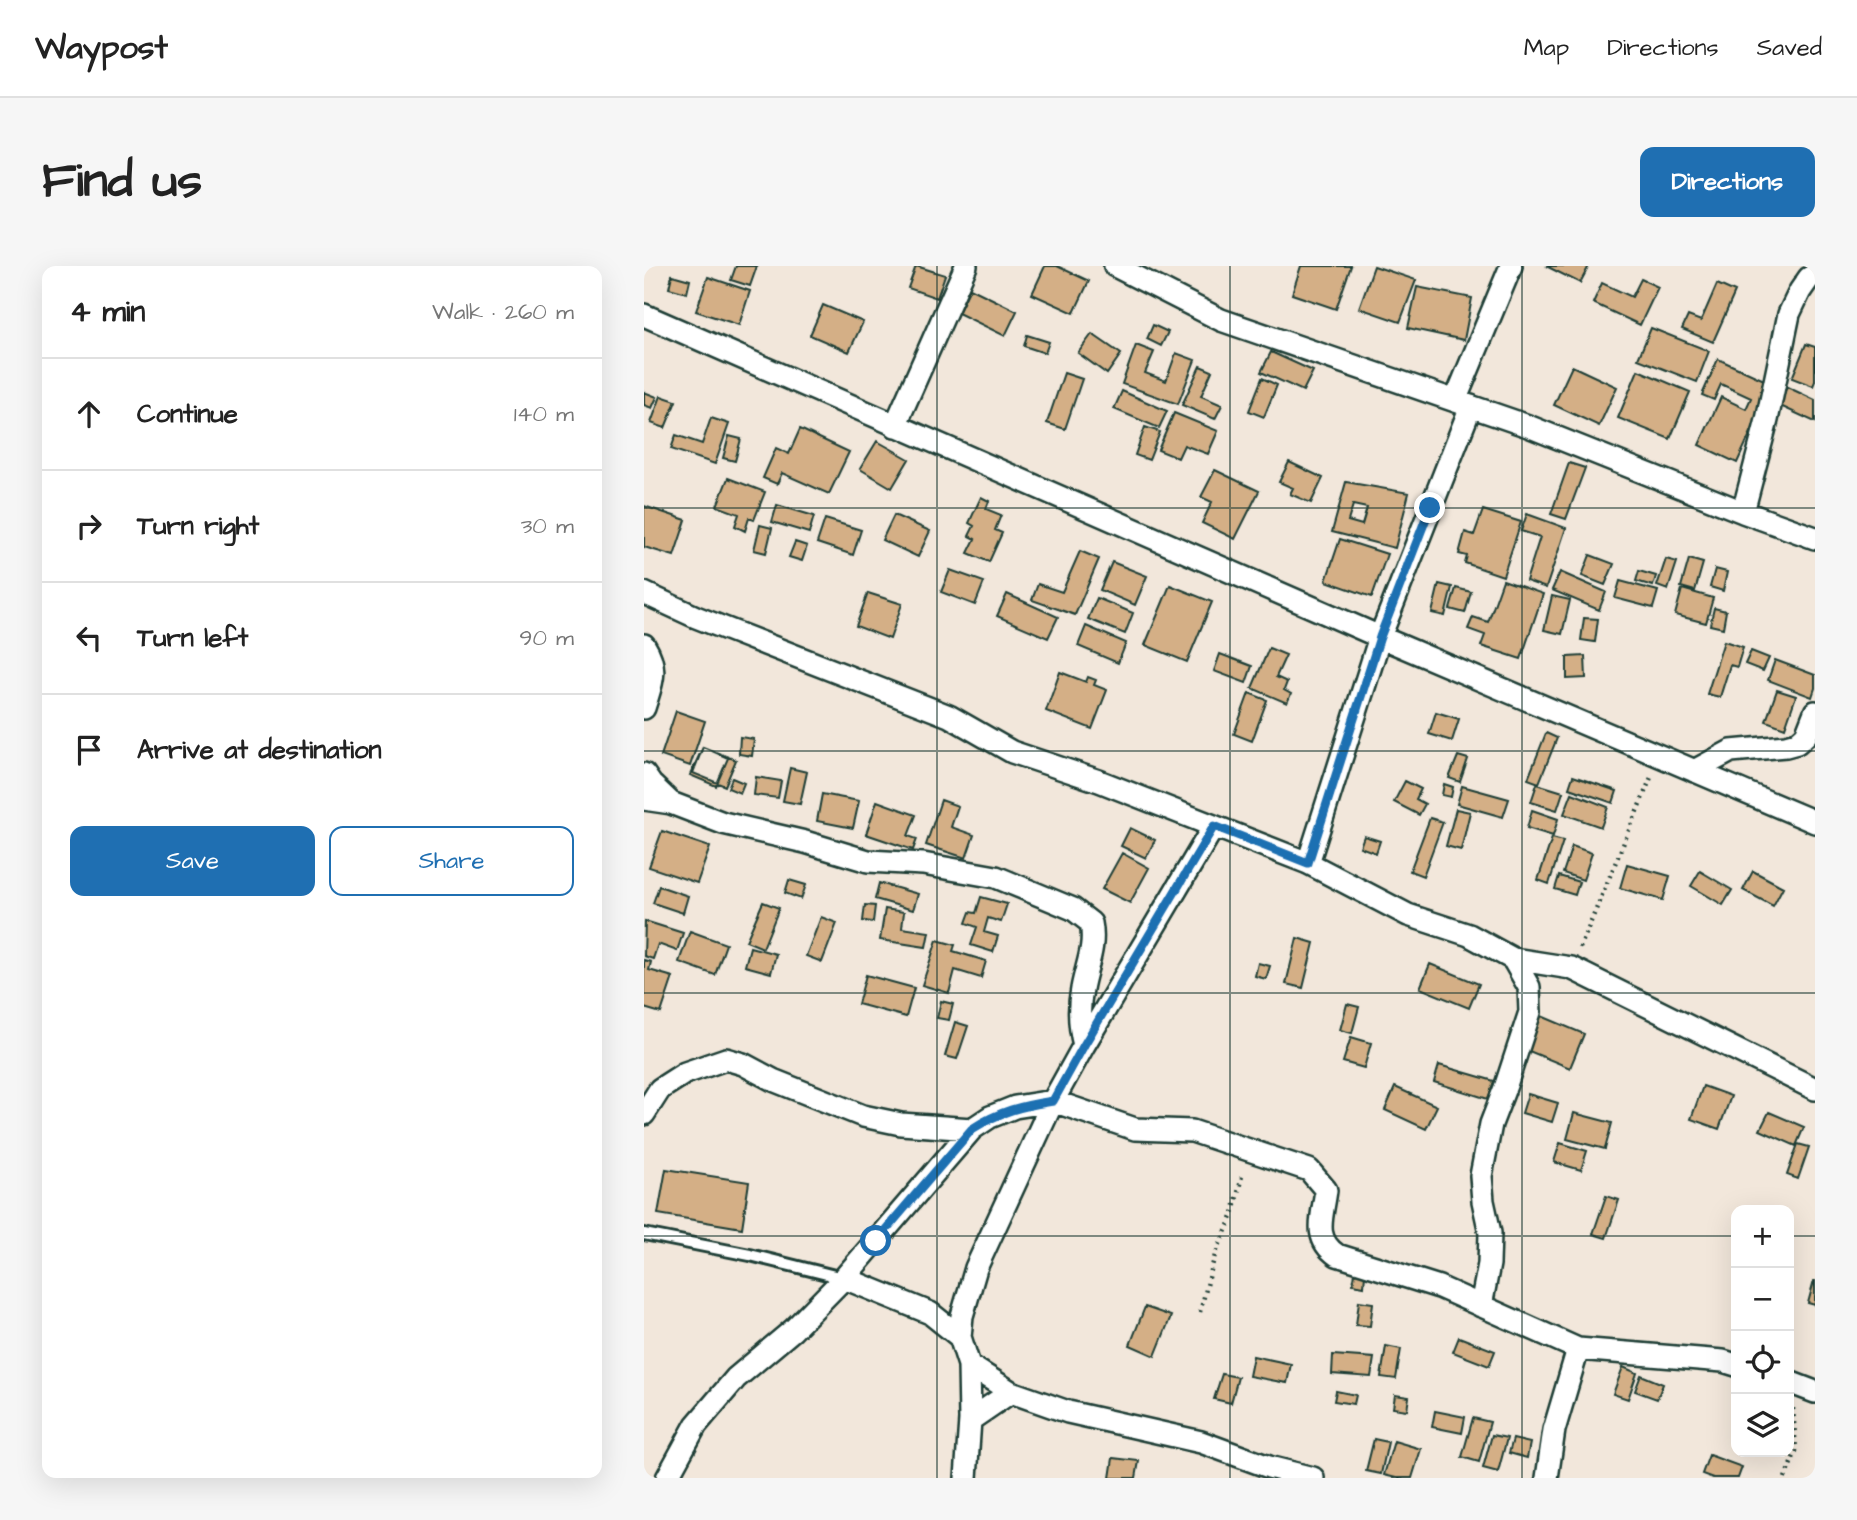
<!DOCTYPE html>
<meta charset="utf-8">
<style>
body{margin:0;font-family:"Architects Daughter",sans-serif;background:#f6f6f6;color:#222}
.controls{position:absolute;right:21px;bottom:21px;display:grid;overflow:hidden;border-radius:14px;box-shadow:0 7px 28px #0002}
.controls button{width:63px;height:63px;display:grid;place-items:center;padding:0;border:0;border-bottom:2px solid #e0e0e0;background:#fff;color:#222;font:35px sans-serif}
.stop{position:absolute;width:21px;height:21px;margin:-16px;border:5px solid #1f6fb2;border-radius:50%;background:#fff}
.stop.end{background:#1f6fb2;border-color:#fff;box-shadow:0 2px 7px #0008}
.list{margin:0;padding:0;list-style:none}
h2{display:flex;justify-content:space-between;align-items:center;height:91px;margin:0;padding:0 28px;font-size:30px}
h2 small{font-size:23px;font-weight:400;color:#767676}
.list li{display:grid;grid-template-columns:46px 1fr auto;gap:21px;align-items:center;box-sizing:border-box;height:112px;padding:0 28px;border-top:2px solid #e0e0e0}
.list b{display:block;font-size:26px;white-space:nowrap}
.list em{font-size:23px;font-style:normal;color:#767676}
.actions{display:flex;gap:14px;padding:21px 28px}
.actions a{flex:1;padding:16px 0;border:2px solid #1f6fb2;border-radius:14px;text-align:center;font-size:24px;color:#1f6fb2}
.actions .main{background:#1f6fb2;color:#fff}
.icon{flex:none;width:38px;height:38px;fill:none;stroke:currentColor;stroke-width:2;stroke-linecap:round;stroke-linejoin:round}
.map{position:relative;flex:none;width:1171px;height:1212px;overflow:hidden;border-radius:14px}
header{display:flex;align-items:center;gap:42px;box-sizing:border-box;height:98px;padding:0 35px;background:#fff;border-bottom:2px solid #e0e0e0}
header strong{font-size:33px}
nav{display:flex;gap:38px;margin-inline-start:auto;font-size:24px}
.intro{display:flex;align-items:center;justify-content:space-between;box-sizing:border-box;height:168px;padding:0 42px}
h1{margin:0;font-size:49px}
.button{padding:18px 32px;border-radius:14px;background:#1f6fb2;color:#fff;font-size:24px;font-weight:700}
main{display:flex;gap:42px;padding:0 42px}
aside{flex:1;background:#fff;border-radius:14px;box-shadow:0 7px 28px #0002}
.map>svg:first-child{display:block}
.building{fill:#d4af86;stroke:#1f3d34;stroke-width:2;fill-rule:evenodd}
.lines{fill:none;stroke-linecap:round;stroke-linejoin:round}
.lane-casing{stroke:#1f3d34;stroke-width:16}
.street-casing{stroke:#1f3d34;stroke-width:26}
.path{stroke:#1f3d34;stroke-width:4.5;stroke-dasharray:2 5;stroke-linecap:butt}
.lane{stroke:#fff;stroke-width:10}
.street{stroke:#fff;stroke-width:21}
.route{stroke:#1f6fb2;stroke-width:9}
.grid{fill:none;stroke:#1f3d34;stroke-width:2;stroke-opacity:0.55}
</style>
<header>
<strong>Waypost</strong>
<nav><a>Map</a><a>Directions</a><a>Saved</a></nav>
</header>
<div class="intro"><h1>Find us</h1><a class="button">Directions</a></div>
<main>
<aside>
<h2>4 min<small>Walk · 260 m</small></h2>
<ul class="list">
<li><svg class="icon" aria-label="ahead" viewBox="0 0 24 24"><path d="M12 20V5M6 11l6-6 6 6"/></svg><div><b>Continue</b></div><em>140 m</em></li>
<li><svg class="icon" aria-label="right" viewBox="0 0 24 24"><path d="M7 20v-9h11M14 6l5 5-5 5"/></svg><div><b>Turn right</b></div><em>30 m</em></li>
<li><svg class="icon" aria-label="left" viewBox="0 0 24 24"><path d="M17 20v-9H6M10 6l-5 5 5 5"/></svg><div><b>Turn left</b></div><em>90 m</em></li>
<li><svg class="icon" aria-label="arrive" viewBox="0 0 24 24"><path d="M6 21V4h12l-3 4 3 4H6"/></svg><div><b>Arrive at destination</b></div></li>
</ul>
<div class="actions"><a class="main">Save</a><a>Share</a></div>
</aside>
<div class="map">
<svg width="1171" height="1212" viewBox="0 0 1171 1212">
<rect width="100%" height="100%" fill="#f2e7db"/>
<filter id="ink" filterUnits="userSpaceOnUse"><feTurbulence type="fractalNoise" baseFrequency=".0143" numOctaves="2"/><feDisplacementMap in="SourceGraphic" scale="14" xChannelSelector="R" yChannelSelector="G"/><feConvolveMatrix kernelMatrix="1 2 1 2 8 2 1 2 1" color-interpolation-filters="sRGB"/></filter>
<g filter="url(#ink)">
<path class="building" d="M92 0H113L106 20 87 14Z
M272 0 301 9 293 32 264 22Z
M401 0H413L445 15 430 47 388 28Z
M657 0H707L692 43 648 28Z
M730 0 772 14 756 56 715 42Z
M902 0H945L936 17Z
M28 9 46 14 43 27 25 22Z
M64 11 106 25 95 59 52 45Z
M997 13 1014 21 996 59 949 37 958 17 988 31Z
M1073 18 1091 26 1069 76 1038 63 1044 50 1057 55Z
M773 21 828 32 820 74 764 62Z
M326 22 373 45 361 70 314 47Z
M179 39 219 56 205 86 166 69Z
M509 59 524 66 517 80 503 73Z
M1007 62 1065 85 1053 116 994 93Z
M448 68 477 88 463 108 434 87Z
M383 69 405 76 401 87 380 80Z
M1162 78 1171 81V115L1169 120 1148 112Z
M492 79 510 86 501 107 522 115 532 87 551 94 534 138 478 118Z
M627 86 669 105 659 125 617 106Z
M1074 93 1129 118 1093 197 1055 179 1077 131 1102 143 1107 132 1077 118 1070 134 1058 129Z
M556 100 568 105 557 130 578 139 571 153 538 139Z
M928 100 973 121 955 160 910 139Z
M994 104 1046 126 1026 173 974 152Z
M420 107 438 113 421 163 403 157Z
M618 112 633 119 620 151 605 145Z
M1143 121 1171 134V156L1134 139Z
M478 125 523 145 515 162 470 143Z
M0 126 13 131 8 142 0 139Z
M17 130 32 135 21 162 7 157Z
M530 147 574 165 564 188 540 179 534 192 514 184Z
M67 152 85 158 71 198 27 183 32 169 58 178Z
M501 161 516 166 505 194 491 189Z
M156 163 205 186 185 228 138 207 133 218 119 212 132 182 145 188Z
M85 170 97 173 91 195 79 192Z
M233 175 265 193 248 222 216 203Z
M645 196 679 212 667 237 646 228 649 222 635 216Z
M925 197 941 202 922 253 907 248Z
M571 204 615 225 591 273 558 257 568 236 557 231Z
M84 212 121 226 110 254 105 252 101 265 91 260 95 248 73 240Z
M702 216 765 227 751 282 688 266ZM709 239 723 242 718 259 704 255Z
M337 231 345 235 342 243 357 249 351 264 358 267 345 296 324 287 331 273 325 270 330 260 325 257Z
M133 239 170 250 165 267 128 256Z
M0 240 42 254 30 290 0 281Z
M839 244 877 256 859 310 821 297 823 290 815 288 821 266 830 269Z
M883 248 922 262 902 322 882 315 896 271 877 265Z
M250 249 286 265 274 291 238 274Z
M181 253 217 264 209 289 173 277Z
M116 259 128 262 122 287 110 284Z
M696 273 743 288 728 331 682 315Z
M151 276 163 280 158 295 145 291Z
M436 285 455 293 431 349 388 334 394 318 418 326Z
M946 289 970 298 961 319 938 310Z
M1022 293 1033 296 1024 324 1013 320Z
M1045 293 1059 297 1051 325 1037 321Z
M468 296 503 310 491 339 456 324Z
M1071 303 1083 306 1079 325 1066 321Z
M306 304 340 316 331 339 297 326Z
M995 305 1012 310 1009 320 992 315Z
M916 306 962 326 955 344 908 324Z
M859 314 899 328 877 393 837 380 841 369 824 363 829 351 844 356Z
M976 315 1014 325 1009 342 971 332Z
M795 318 808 321 801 350 788 347Z
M526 319 568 336 543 396 501 379Z
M812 322 827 326 821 347 806 343Z
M1038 323 1069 332 1062 357 1031 349Z
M224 327 258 338 246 373 212 360Z
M363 328 414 351 404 372 353 350Z
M908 330 926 334 918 368 900 364Z
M453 332 489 347 481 368 444 353Z
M1070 342 1082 345 1079 362 1066 359Z
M940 352 954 353 951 376 937 374Z
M442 360 482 377 474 397 434 380Z
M1080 375 1099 381 1093 401 1086 399 1076 431 1063 428Z
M625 382 642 389 632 411 643 416 640 424 647 428 643 437 608 422Z
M1107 385 1125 392 1119 405 1101 398Z
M576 388 608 400 602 417 570 405Z
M941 390 942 412 923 413V391Z
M1131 394 1171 409V422L1168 431 1124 414Z
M416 406 442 416 444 411 452 414 450 419 463 424 448 463 402 445Z
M1133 424 1152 430 1141 462 1122 455Z
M605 427 623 434 608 475 590 468Z
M32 445 61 455 46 500 17 490Z
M792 446 815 453 808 475 785 468Z
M902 467 913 472 895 517 884 513Z
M96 471 110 473 108 490 95 488Z
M59 481 92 494 81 520 49 507Z
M59 481 84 492 72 520 46 509Z
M814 490 824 493 816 516 805 512Z
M146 502 163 506 156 538 139 535Z
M929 510 973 525 969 537 925 522Z
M112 511 137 515 134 532 110 529Z
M88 512 100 517 96 527 84 522Z
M761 515 777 523 772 533 781 538 775 549 750 536Z
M800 518 809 521 807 531 798 529Z
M893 518 919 526 913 544 887 536Z
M818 520 865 533 859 551 813 538Z
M928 527 964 541 957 561 920 548Z
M178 528 215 535 209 562 173 555Z
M297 534 314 540 307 561 330 569 322 592 282 579Z
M233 535 272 549 264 570 273 573 269 584 222 568Z
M812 543 826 546 817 584 802 580Z
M888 544 914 553 909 570 883 562Z
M786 552 799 556 779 610 766 605Z
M486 562 511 574 502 592 477 580Z
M18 565 66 581 53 617 5 601Z
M720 570 736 575 732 587 716 581Z
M908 572 919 575 905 618 894 614Z
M928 580 948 587 939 614 919 607Z
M478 587 505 602 486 637 458 623Z
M983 598 1026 610 1019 634 976 622Z
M1056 605 1088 624 1079 639 1047 620Z
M1109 605 1139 621 1129 640 1099 624Z
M915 610 935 616 931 629 911 623Z
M145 614 162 619 157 633 141 627Z
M235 617 274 628 269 644 231 633Z
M15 620 44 630 39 647 9 637Z
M337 631 363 638 357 656 344 652 340 666 354 670 349 686 327 679 333 661 322 657 326 646 332 647Z
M119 636 135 642 119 682 102 675Z
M221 639 231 640 229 656 219 655Z
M241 643 260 646 258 662 285 666 282 681 236 674Z
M177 651 193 657 178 696 162 690Z
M1 655 39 667 33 685 14 678 9 693 0 690Z
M46 665 82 678 71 709 35 696Z
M653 672 670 677 659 722 642 718Z
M293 674 311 679 309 685 342 695 337 712 311 704 305 727 278 719Z
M106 681 132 688 127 707 101 700Z
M0 694 7 696 5 704 29 711 17 747 0 742Z
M614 697 626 700 622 713 611 710Z
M786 698 835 718 825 742 776 722Z
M222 709 270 722 262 751 214 738Z
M297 735 309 738 305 754 293 752Z
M703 738 715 741 708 767 696 764Z
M895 749 940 768 926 802 880 783Z
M311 756 324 760 313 793 301 790Z
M707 771 727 777 720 802 699 796Z
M795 799 850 815 844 833 790 816Z
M1059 820 1087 830 1075 863 1047 853Z
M751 821 793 840 782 863 741 844Z
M884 828 914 837 908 856 878 847Z
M1125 846 1160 861 1152 880 1116 864Z
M930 847 968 857 961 883 923 873Z
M916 877 943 885 937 904 910 896Z
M1154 878 1165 881 1154 913 1143 909Z
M22 903 105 916 98 962 14 948Z
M962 930 975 934 962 972 949 968Z
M711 1007 721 1008 720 1020 709 1018Z
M1170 1015H1171V1039L1164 1037Z
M715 1035 729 1037 726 1060 712 1059Z
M501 1041 527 1050 511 1090 486 1079Z
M815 1071 851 1085 845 1100 809 1086Z
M742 1080 757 1083 752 1113 737 1111Z
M689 1089 730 1092 727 1111 688 1108Z
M609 1090 647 1098 643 1117 605 1110Z
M979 1101 993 1107 984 1133 969 1128Z
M578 1108 594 1111 587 1137 570 1133Z
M997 1109 1019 1118 1013 1133 991 1125Z
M692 1125 712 1129 710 1138 690 1135Z
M751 1129 765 1131 763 1144 749 1142Z
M791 1145 821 1151 818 1167 788 1161Z
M829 1152 846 1156 835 1196 818 1191Z
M848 1169 863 1172 854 1206 839 1202Z
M730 1173 744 1176 737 1208 722 1205Z
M869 1173 886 1177 883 1192 865 1187Z
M750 1175 777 1183 768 1212H752L740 1209Z
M1065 1189 1098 1201 1094 1212H1069L1058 1208Z
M469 1192 495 1195 492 1212H466Z"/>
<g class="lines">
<defs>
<path id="lane" d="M0 968 106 989 199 1012"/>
<path id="street" d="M471 0 577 54 884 160 1099 246 1171 272
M0 49 736 371 1171 556
M811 135 867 0
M251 160 322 0
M1099 246 1123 154 1145 48 1156 25 1165 12 1171 9
M0 327 52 351 305 450 368 486 455 515 664 597 764 649 825 669 869 693 927 702 1171 823
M0 379C15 403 8 416 0 442
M1050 505 1087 485 1142 480 1153 477 1162 469 1171 446
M0 508 7 518 27 537
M0 533 27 537 79 557 161 576 224 595 279 598 352 611 429 643 447 657C452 681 442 700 438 723 434 742 435 760 440 779
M664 597 736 371 827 140
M0 848 16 823 41 807 82 793 99 798 129 814 219 850 257 858 328 863
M200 1012 286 1047 316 1071
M837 1040 845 998 846 967 839 935 837 910 847 858 862 819 886 746 885 721 869 693
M325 1099 367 1126 424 1146 557 1176 625 1201 669 1212
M1145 1116 1171 1126
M326 1154 367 1126
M23 1212 52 1159 92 1112 149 1064 200 1012 328 863 346 851 371 841 409 835 491 863 548 865 665 904 682 924C679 950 668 972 693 989L795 1021 934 1083 1079 1095 1092 1099
M322 1212 326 1154 325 1099 316 1071 318 1050 332 1002 409 835 440 779 570 560
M903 1212 910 1164 934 1083"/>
</defs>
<use href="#lane" class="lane-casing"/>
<use href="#street" class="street-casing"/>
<path class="path" d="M936 682 1008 509
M556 1046 571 989 588 951 599 906
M1141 1212 1152 1185 1149 1142"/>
<use href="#lane" class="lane"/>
<use href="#street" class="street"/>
</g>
</g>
<g class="lines" filter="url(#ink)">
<path class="route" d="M232 975 328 863C356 845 377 840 409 835L440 779 570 560 664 597 736 371 786 242"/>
</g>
<path class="grid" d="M293 0V1212M586 0V1212M878 0V1212M0 242H1171M0 485H1171M0 727H1171M0 970H1092M1145 970H1171"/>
</svg>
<div class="controls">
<button>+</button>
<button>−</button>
<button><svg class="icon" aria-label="locate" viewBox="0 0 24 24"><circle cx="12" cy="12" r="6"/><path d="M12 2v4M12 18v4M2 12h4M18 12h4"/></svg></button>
<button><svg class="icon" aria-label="layers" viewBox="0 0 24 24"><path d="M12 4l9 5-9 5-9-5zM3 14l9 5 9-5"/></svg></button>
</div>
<div class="stop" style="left:232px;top:975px"></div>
<div class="stop end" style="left:786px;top:242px"></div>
</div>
</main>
